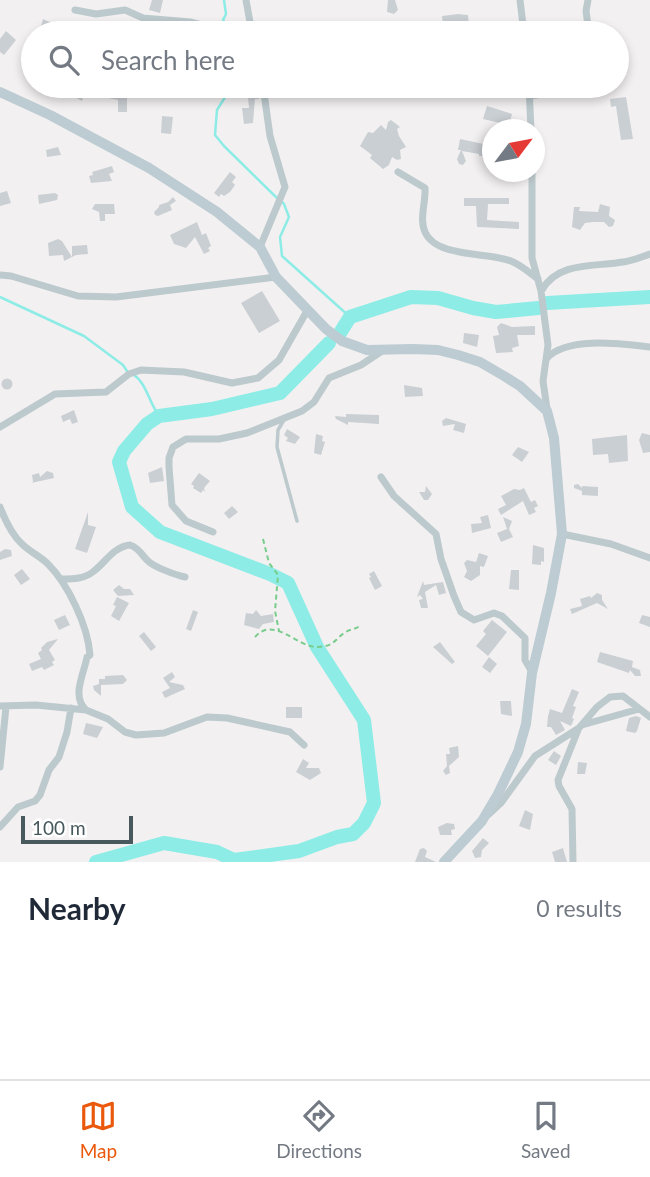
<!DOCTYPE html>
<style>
body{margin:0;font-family:Lato,sans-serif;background:#f6f6f7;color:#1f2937}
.compass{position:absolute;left:482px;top:119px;width:63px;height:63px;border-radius:50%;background:#fff;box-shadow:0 4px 10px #0003;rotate:58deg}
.scale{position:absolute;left:21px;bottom:18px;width:112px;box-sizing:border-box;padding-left:7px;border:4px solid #48595e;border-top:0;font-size:19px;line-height:24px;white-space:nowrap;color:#48595e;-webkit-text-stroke:5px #fff;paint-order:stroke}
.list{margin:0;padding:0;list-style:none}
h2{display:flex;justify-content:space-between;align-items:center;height:91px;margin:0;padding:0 28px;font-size:30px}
h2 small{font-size:23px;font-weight:400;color:#747a83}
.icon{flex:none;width:38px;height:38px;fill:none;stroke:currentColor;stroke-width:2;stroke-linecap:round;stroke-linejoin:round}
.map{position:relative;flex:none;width:650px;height:862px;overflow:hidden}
.search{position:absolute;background:#fff;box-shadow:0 4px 10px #0003;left:21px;right:21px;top:21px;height:77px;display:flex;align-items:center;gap:18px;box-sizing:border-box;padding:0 24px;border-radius:38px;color:#747a83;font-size:26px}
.sheet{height:217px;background:#fff}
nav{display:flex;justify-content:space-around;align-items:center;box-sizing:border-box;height:98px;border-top:2px solid #e0e1e3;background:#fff;font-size:19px;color:#747a83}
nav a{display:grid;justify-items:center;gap:4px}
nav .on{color:#ea580c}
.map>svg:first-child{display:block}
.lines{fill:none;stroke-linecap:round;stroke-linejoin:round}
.stream{stroke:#8dece6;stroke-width:2.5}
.river{stroke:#8dece6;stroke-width:14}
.building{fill:#cacfd3}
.path{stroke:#78cd8c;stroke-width:2;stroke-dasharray:5 3.5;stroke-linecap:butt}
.lane{stroke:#bcc9cd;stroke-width:3.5}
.street{stroke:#bcc9cd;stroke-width:7}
.secondary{stroke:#bcccd2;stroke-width:10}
</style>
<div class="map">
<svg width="650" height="862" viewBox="0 0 650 862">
<rect width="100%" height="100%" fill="#f3f0f1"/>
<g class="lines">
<path class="stream" d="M224 0 226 14 223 20 226 25
M232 86 217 110 215 135 224 146 278 199
M281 201 284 204 289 217 280 237 282 256 350 317
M0 297 84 336 123 365 127 371
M134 375C146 383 149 402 159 416"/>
<path class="river" d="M547 303 650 297
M340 333 350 317 411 297 438 298 473 308 496 312 538 308
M96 862 164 843 217 852 234 860 299 851 337 837 353 834 364 823 374 803 364 720 317 647 288 583 270 574 160 532 132 507 119 462 124 451 147 424 159 416 212 409 280 393 329 343"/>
</g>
<path class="building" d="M152 0H163L160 13 149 10Z
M388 0H395L398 10 394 14 387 12Z
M458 14 468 15 469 25 448 27 447 25H443L442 16Z
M43 19 54 24 51 33H39Z
M498 21 511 22V32L503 33V31H497Z
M409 25H423L424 31 409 33Z
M6 31 16 40 4 55 0 52V39Z
M33 56V77L24 72Z
M71 86 86 87 82 101 68 93Z
M105 86H121L120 97H127V112H118V100L103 97Z
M247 87H257L259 99H255L253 123 244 124 242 108H249Z
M626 97 633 139 621 140 616 106 611 107 610 99Z
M487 106 512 114 509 125 483 119Z
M162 116 173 117 171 134 161 133Z
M391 120 400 127 397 129 399 136 406 147 400 150 401 159 397 160 392 157 389 165 383 169 370 158 372 155 360 146 368 132 373 133 381 125 386 130 388 122Z
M460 139 493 146V156H479V154L462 151 466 161 463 165 459 164 457 159 461 150H458Z
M58 147 61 155 47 157 46 150Z
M112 166 114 172 109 174 112 181 91 183 89 176 93 175 92 172Z
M230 172 236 177 232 182 235 185 230 192 224 196 221 194 219 197 214 193Z
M7 191 11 203 0 206V193Z
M55 193 58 195 57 200 39 204 38 195Z
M173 197 176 201 170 205 172 210 158 216 155 215 154 212 159 207V205L168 202Z
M464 198H509V204H488L487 220 519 222V229L477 227 476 206H464Z
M95 204H114L115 214H105V221H100L99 212 92 209Z
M600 204 610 207 609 216 615 220 613 226 609 227 604 222H593L585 223 580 230 572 227 574 207H580L579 211 598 212Z
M197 222 202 235 206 233 211 246 208 248 210 251 204 254 195 237 186 248 174 244 170 235Z
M58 239 62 241 72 257V246L87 245 88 254 76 255 64 261 63 255 49 256 48 243Z
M262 291 280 321 259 333 241 303Z
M501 323 512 327 535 326V335H517L519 346 512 348 513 352 496 353 493 336 499 335 497 327Z
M464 333 479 335 477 347 463 343Z
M1.5 384a5.5 5.5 0 1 1 11 0a5.5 5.5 0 1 1-11 0Z
M404 385 422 388 423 396 405 397Z
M74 410 78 422 72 424 70 419 63 422 61 416Z
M346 414 379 415V424L348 422V425L336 419 335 416 346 417Z
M446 418 466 424 464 433 453 430 455 424 443 426 442 421Z
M287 429 300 437 295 444 286 441 288 438 284 435Z
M642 433 650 435V452L643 453 639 440Z
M316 434 323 436 322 441 325 442 321 455 314 453Z
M627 435 628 461 609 463 608 454 593 455 592 439Z
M518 447 529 452 522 462 512 455Z
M162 467 164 481 150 483 148 473Z
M47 471 53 473 54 478 31 483 33 482 32 475 39 473 40 477Z
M199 473 210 481 204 488 205 492 203 490 201 493 193 488 194 486 191 484Z
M578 484 582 488V486L598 487V496L582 495V491L574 488V485Z
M426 486 432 494 428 500H424L419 492H425Z
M524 488 531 502 535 500 538 506 534 508 536 512 529 515 523 501 501 515 498 509 506 505 501 496 514 489 520 490Z
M232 506 238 512 229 519 224 513Z
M88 512V525L96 527 87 553 75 549Z
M488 515 491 528 472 533 471 524 482 523 480 517Z
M503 517 512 521 509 529 513 537 501 542 497 533 507 529Z
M533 545 544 548V562L541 561V565L532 564Z
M5 549 11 550 12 556 0 560V552Z
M479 553 488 556 484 567 480 566V575L471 581 464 577 467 571 464 563 467 560 476 562Z
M22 569 30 579 21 585 14 575Z
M511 570H519V590L509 589Z
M374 571 382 586 375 590 369 578 371 577 369 574Z
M423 581 424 585 443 582 446 593 439 595 436 585 425 592 428 608H421L419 600 423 599 420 595 417 597Z
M119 585 124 589H130L134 595 118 596 113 590Z
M597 593 602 595V600L608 609 597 603 572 614 570 609 582 606 580 599 590 596 591 598Z
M117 597 129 603 119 621 111 616 116 606 113 605Z
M193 610 198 612 191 631 186 629Z
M256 610 261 616 273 614 274 622 263 624 259 629 244 625 246 613 253 614Z
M65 615 70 625 59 630 54 620Z
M642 615 650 617V627L639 623Z
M492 620 507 632 488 656 476 646 486 634 483 631Z
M144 632 156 647 151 651 139 636Z
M58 639 49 650 55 660 52 662 54 665 44 670 42 667 32 671 29 664 41 659 38 653 42 650 41 648 47 642Z
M440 642 455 662 452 664 433 647Z
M600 652 633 661 632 667 640 670 641 676H635L630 670 629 673 597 662Z
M489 657 497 664 490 673 482 667Z
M172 672 175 677 169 682 183 685 185 689 165 698 162 692 170 688 163 678Z
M105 676 123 675 127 680 123 684 101 685V696L94 690 93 686 99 684V679H105Z
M572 689 579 692 573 706 576 707 572 718 574 719 571 726 560 721 565 730 556 735 551 727H547L548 716 550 709 562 713Z
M500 701H511L512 716 501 714Z
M286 707H302V718H286Z
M636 716 641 718 637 731 635 733 626 731 629 718Z
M86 723 103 727 97 738 83 734Z
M458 746 459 757 449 766 450 773 446 775 443 771 447 766 446 754H450L449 748Z
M554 751 561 756 556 765 548 760Z
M303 759 309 763 306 768H319L321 773 310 780 296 772Z
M578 762 587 763 585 774H577Z
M525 810 533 814 530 830 519 826Z
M447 823 454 824 455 829 451 830 452 835H440L438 827Z
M483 838 489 843 482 850 481 857 475 858 472 851Z
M424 848 427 851 425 857 436 862H415L420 849Z
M563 848 567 862H555L552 852Z"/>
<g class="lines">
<path class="path" d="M263 539 269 563 278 575 275 611 279 631
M255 637C274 615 297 648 318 647 336 646 335 638 346 632 350 629 355 630 361 625"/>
<path class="lane" d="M284 420 278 430 277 447 297 521"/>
<path class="street" d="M246 0 252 33
M520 0 524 33
M588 0 586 11 589 33
M75 10 96 14 125 10 143 18 190 22 221 30H231L238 33
M529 86 531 130
M529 96 563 91 578 86
M398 172 425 188C426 202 419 219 425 232 436 258 489 252 511 261 521 265 530 273 538 279
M532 172V258L541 291 548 345 543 381 547 409
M260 247 285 187 270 136 263 86
M0 275 11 276 78 296 116 297 276 277
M542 290C558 261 596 267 623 262 633 261 641 257 650 254
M547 358C568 336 622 344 650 347
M0 427 55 394 106 392 129 374 141 370 184 372 232 383 258 378 279 360 307 311
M381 477 394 496 436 534 441 559 454 596 461 612 474 620 494 613 502 616 525 638V660L532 672
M0 507C5 520 12 535 22 544 30 552 40 556 48 564 68 584 88 626 90 655L87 657C84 674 71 696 86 710
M213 532 186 521 172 505 169 467V458L173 447 186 439H219L247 433 302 411 314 402 329 378 361 365 382 351
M562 534 611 544 650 558
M62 579C73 579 85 579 94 571 106 562 113 547 130 545 139 548 141 554 147 560 153 567 176 575 185 577
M0 706 36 705 86 710 108 719 125 732 136 735 164 733 207 717 227 718 290 732 304 745
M582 725 639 709
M0 767 6 707
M488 815 501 803 535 756 579 728 597 707 610 697 623 696 650 717
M0 827 18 807 35 801 40 795 49 770 59 757 67 732 71 708
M573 862 572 809 559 786 558 780 578 730"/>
<path class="secondary" d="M0 92 50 115 149 168 217 212 260 247 276 277 326 329 342 341 367 350 413 349 438 350 458 355 480 362 504 376 520 386 547 411 554 438 562 534 551 593 532 673 526 724 518 752 498 794 482 821 444 862"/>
</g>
</svg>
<svg class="compass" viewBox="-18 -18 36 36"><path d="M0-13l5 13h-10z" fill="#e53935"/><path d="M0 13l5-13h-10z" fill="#747a83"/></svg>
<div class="scale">100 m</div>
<div class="search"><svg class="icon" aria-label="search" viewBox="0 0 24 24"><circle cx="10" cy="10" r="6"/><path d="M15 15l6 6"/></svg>Search here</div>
</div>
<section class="sheet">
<h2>Nearby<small>0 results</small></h2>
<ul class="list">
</ul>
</section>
<nav>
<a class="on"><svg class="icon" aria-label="map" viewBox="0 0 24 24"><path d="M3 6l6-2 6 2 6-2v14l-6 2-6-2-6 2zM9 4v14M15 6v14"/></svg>Map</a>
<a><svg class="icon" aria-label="directions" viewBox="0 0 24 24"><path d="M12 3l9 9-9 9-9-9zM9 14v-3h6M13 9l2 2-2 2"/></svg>Directions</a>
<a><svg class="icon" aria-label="saved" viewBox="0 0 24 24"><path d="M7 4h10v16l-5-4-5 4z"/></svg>Saved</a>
</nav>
